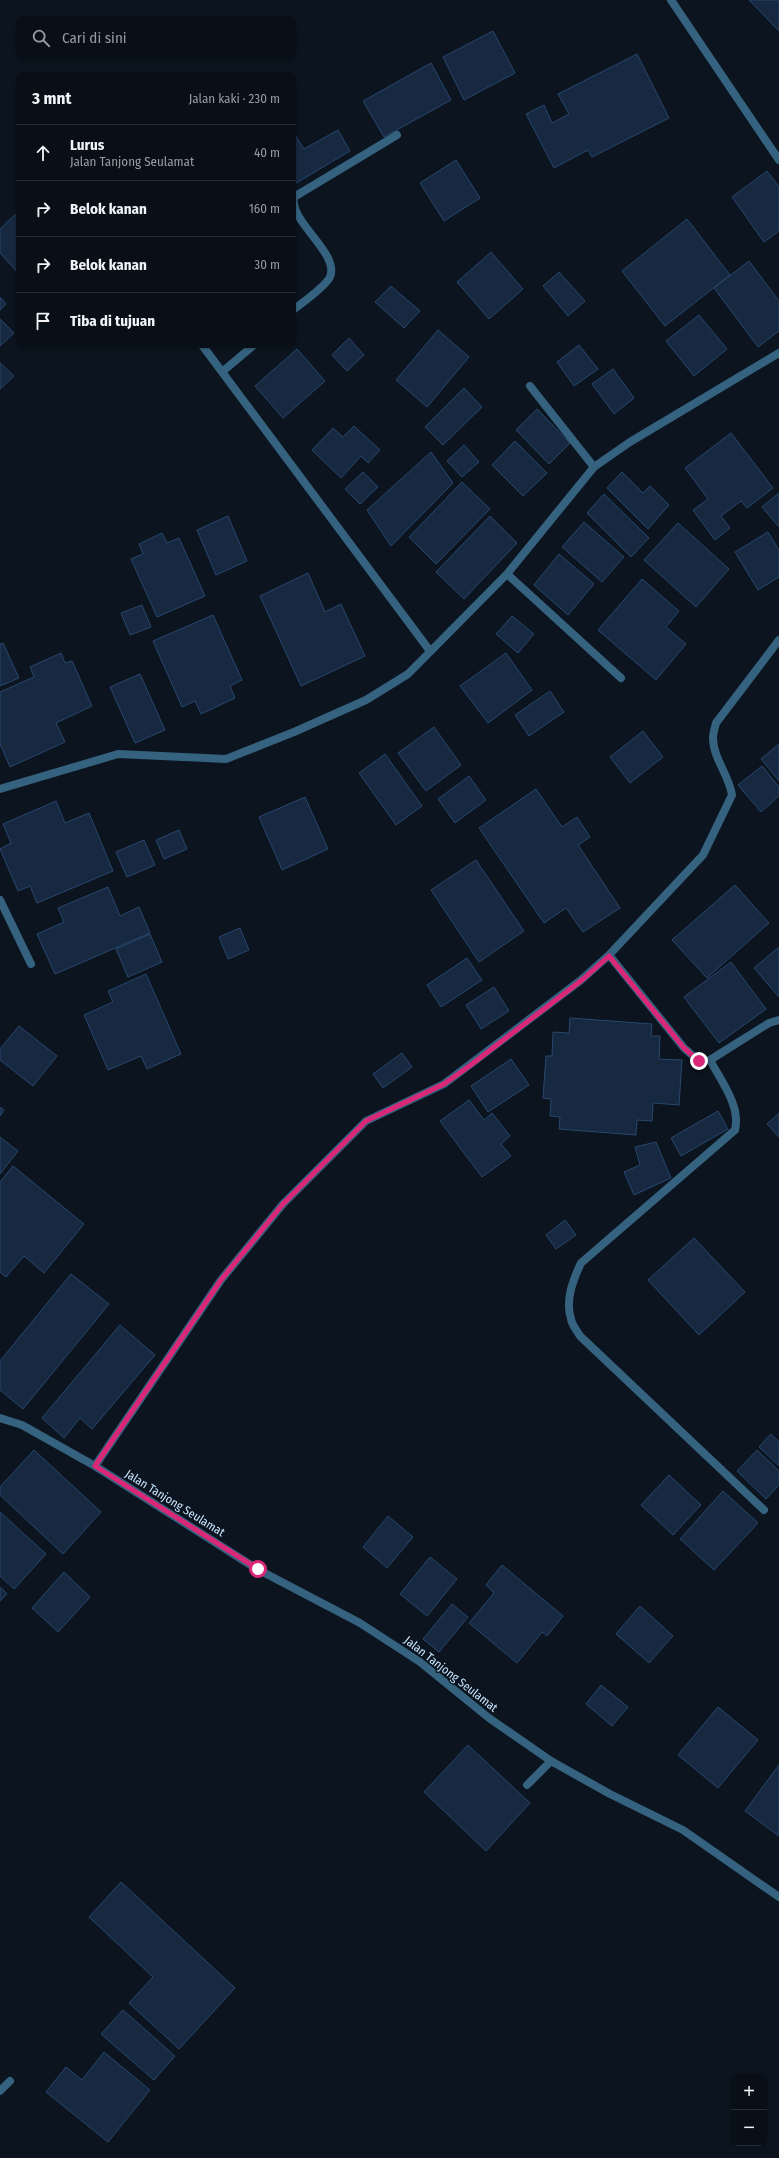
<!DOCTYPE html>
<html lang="id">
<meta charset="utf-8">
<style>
body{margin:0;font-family:"Fira Sans Condensed",sans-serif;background:#111820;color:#f1f3f6}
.controls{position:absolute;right:12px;bottom:12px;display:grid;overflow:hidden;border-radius:8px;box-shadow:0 1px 3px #0004}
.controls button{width:36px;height:36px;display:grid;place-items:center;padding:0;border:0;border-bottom:1px solid #292f36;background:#080f17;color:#f1f3f6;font:20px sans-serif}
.stop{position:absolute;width:12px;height:12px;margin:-9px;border:3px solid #db2777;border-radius:50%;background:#fff}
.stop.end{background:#db2777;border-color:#fff;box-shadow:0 1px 4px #0008}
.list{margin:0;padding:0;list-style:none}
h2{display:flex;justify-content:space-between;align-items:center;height:52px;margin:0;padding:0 16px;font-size:17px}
h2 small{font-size:13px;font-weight:400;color:#989ca1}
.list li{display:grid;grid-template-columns:26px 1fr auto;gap:12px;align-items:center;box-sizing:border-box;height:56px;padding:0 16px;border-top:1px solid #292f36}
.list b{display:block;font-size:15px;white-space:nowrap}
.list p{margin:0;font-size:13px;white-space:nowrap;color:#989ca1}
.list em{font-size:13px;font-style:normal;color:#989ca1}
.icon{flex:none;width:22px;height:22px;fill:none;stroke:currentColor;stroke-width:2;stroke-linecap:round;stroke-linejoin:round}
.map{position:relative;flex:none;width:779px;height:2158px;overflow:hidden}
.search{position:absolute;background:#080f17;box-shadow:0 1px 3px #0004;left:16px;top:16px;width:280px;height:44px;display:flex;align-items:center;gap:10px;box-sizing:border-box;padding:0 14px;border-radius:8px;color:#989ca1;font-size:15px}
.panel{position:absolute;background:#080f17;box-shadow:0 1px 3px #0004;left:16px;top:72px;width:280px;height:276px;border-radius:8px}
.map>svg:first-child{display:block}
.building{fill:#172940;stroke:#28476d}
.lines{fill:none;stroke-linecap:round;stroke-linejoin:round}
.service{stroke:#35627f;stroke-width:8}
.minor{stroke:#35627f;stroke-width:8}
.tertiary{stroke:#35627f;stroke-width:8}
.route{stroke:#db2777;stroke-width:5}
.labels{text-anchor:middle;stroke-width:3;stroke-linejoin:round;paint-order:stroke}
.street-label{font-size:12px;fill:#c9e6ff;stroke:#0b141f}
</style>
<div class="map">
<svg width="779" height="2158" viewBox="0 0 779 2158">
<rect width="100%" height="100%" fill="#0b141f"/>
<path class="building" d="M749 0H779V31Z
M493 31 515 73 464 100 443 57Z
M637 54 669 118 592 157 588 150 554 168 526 114 544 105 552 123 569 114 558 94Z
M431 63 451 100 384 137 363 101Z
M338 130 350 151 293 185V132L304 149Z
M456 160 480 198 444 221 420 183Z
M767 171 779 187V231L764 242 732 197Z
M19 211V274L0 253V229Z
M687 219 730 275 665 326 622 271Z
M491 252 523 289 489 319 457 282Z
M749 261 779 301V331L758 347 714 288Z
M559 272 585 301 568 316 543 286Z
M391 286 420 311 404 328 375 302Z
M0 297 6 304 0 310Z
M699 315 727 349 694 376 666 341Z
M0 319 14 333 0 346Z
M438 330 469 357 427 407 396 380Z
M349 338 364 355 347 371 332 355Z
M579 345 598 369 574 386 557 362Z
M297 349 325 381 283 418 255 386Z
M0 363 14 376 0 389Z
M613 369 634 398 614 414 592 384Z
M464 388 482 407 443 445 425 427Z
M537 409 570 443 549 464 516 430Z
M354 426 380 450 368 463 361 456 341 478 312 450 333 428 343 437Z
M731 433 773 488 747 508 741 501 721 516 730 528 715 540 693 510 708 499 685 468Z
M515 441 547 473 523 496 492 465Z
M464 445 479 462 462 477 447 461Z
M431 452 453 483 391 546 367 510Z
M363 472 378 487 360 504 345 489Z
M622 472 643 493 650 486 669 505 648 529 607 488Z
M462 482 490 509 436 564 409 537Z
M779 493V527L762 507Z
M604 494 649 538 631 557 587 513Z
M228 516 247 561 216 575 197 530Z
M490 516 517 543 464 599 436 572Z
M584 522 624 557 602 582 562 547Z
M678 523 729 569 696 607 644 560Z
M768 532 779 550V577L758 590 735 552Z
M162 533 167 543 179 538 205 596 157 617 131 559 143 554 139 544Z
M559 554 594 584 568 615 534 585Z
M308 573 325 612 341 604 365 656 301 686 260 596Z
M642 579 679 611 666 627 686 644 656 680 598 630Z
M142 605 151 627 130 635 121 613Z
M213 615 242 680 230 686 235 698 201 714 195 701 182 707 153 641Z
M512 616 534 634 518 653 496 634Z
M3 643 19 678 0 686V644Z
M61 653 65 663 72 661 92 706 56 723 65 742 10 767 0 744V692L34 677 30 667Z
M506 653 532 690 488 723 460 686Z
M140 674 165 730 135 743 110 687Z
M550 691 564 712 529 736 515 715Z
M434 727 461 765 426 791 398 753Z
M643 731 663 757 630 783 610 757Z
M779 744V781L761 759Z
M385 754 422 806 396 825 359 773Z
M762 766 779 787V796L761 812 738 785Z
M469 776 486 800 455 823 438 799Z
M536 789 562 827 577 817 590 837 578 845 620 908 583 932 566 908 544 923 479 828Z
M305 797 328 849 282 870 259 817Z
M56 801 65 823 89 813 113 871 37 903 30 886 18 891 0 849 11 843 3 824Z
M179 830 187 849 164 859 156 840Z
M144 840 155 865 127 877 116 852Z
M476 860 524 931 479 962 431 890Z
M735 885 769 923 707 978 672 940Z
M108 887 120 916 139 907 150 933 55 974 37 934 64 922 58 908Z
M240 928 249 950 228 959 219 937Z
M150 934 162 962 128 977 116 949Z
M779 947V997L754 968Z
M467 958 482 980 441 1007 427 985Z
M731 962 766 1009 719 1043 684 997Z
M146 974 181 1054 147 1069 141 1056 108 1070 84 1015 113 1002 108 991Z
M494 987 509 1011 481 1029 466 1005Z
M570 1018 652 1024 651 1036H660L659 1059 682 1060 679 1105 653 1103 652 1121 637 1120 636 1135 559 1129 560 1117 550 1116 551 1099 543 1098 546 1056H552L553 1032 569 1033Z
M19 1026 57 1056 33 1086 0 1060V1049Z
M402 1053 412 1067 383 1088 373 1074Z
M511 1059 529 1085 488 1112 471 1086Z
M469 1100 484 1120 492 1113 510 1136 501 1144 511 1156 482 1177 440 1121Z
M0 1107 4 1110 0 1116Z
M718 1111 728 1129 681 1156 671 1138Z
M779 1113V1137L767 1124Z
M0 1137 18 1151 0 1174Z
M656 1142 671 1178 634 1195 624 1172 640 1165 635 1147Z
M13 1166 84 1224 44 1273 24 1256 6 1277 0 1272V1182Z
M565 1220 576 1235 556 1249 546 1235Z
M694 1238 745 1292 699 1335 648 1280Z
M71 1274 109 1304 23 1409 0 1390V1361Z
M120 1325 155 1355 92 1429 80 1418 64 1438 42 1418Z
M771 1434 779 1442V1466L759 1447Z
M34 1450 101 1512 63 1554 0 1495V1487Z
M757 1450 779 1471V1485L766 1499 737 1471Z
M669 1475 701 1505 673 1535 641 1505Z
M723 1491 758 1523 714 1570 680 1539Z
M0 1512 46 1554 14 1589 0 1576Z
M388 1516 413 1537 387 1568 363 1547Z
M430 1557 457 1579 427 1616 400 1594Z
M502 1565 563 1616 547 1636 542 1632 517 1663 469 1623 494 1593 486 1585Z
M64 1572 90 1597 58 1632 32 1608Z
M0 1587 7 1594 0 1601Z
M452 1604 468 1617 439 1652 423 1639Z
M640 1606 673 1636 649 1663 616 1634Z
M601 1685 628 1707 612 1726 586 1704Z
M718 1707 758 1740 718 1788 678 1755Z
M468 1745 530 1803 486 1851 424 1792Z
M779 1765V1836L745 1811Z
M121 1882 235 1988 179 2049 129 2003 153 1977 89 1917Z
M123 2010 175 2056 154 2080 101 2034Z
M104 2052 150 2090 108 2142 46 2092 66 2067 82 2080Z"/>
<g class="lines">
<path class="service" d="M527 1785 551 1761"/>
<path class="minor" d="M671 0 779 160
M293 310C302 303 325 287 330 277 340 253 289 222 294 197L397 135
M202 345 430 651
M222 372 254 345
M530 386 594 467
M507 574 621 678
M0 789 118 754 226 759 294 732 366 700 408 674 507 574 594 467 630 442 779 353
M0 900 31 964
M609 955 703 855 732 795C729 775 713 758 713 738 713 734 715 727 716 723L779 640
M710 1060C721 1081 741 1106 735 1130L581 1263C573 1280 565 1300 571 1319 572 1325 577 1331 580 1336L764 1510
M95 1466 221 1280 283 1204 366 1121 444 1084 581 980 609 955 684 1048 699 1061 710 1060 769 1023 779 1020
M0 2091 10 2081"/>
<path class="tertiary" d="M0 1418 22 1425 95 1466 257 1569 360 1623 420 1662 489 1718 551 1761 610 1794 683 1830 779 1897"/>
</g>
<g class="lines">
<path class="route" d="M258 1569 95 1466 221 1280 283 1204 366 1121 444 1084 468 1067 582 980 609 956 684 1048 699 1061"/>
</g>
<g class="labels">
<g class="street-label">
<text transform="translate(175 1503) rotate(32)" y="4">Jalan Tanjong Seulamat</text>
<text transform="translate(451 1674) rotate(38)" y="4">Jalan Tanjong Seulamat</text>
</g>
</g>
</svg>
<div class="controls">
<button>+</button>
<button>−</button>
</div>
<div class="stop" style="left:258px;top:1569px"></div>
<div class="stop end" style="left:699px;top:1061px"></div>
<div class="search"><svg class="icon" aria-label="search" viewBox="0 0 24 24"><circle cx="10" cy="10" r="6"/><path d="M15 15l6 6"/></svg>Cari di sini</div>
<section class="panel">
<h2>3 mnt<small>Jalan kaki · 230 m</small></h2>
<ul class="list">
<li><svg class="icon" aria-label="ahead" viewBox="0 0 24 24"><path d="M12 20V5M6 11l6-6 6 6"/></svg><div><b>Lurus</b><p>Jalan Tanjong Seulamat</p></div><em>40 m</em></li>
<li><svg class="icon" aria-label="right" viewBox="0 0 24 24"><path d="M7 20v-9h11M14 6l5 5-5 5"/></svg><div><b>Belok kanan</b></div><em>160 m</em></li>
<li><svg class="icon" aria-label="right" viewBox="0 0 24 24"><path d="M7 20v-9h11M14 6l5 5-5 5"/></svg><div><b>Belok kanan</b></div><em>30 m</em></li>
<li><svg class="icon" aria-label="arrive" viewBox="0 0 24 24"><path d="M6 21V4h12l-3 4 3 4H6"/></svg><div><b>Tiba di tujuan</b></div></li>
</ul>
</section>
</div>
